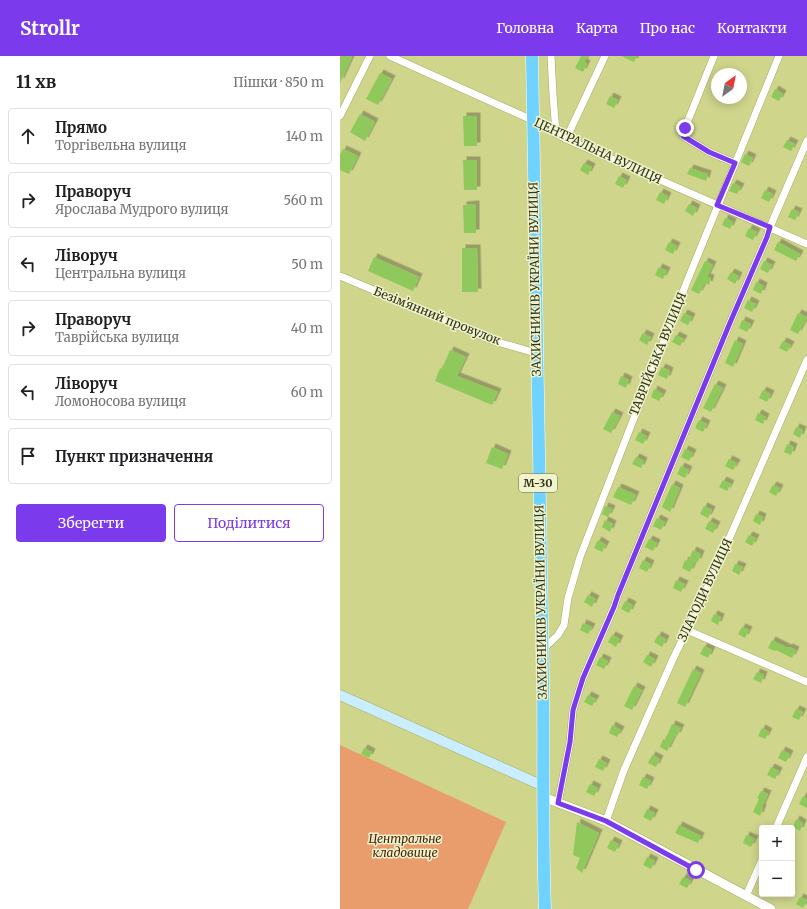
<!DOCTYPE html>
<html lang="uk">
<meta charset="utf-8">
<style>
body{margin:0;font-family:Merriweather,serif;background:#f6f6f6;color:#202124}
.controls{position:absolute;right:12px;bottom:12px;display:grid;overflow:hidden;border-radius:4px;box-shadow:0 2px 10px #0003}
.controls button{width:36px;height:36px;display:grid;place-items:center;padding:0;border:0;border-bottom:1px solid #e0e0e0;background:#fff;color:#202124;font:20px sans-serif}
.compass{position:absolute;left:371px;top:12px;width:36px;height:36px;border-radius:50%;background:#fff;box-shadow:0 2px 10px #0003;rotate:32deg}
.stop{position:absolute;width:12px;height:12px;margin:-9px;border:3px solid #7c3aed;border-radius:50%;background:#fff}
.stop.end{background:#7c3aed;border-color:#fff;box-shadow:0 1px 4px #0008}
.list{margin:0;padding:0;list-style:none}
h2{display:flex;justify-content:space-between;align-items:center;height:52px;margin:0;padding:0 16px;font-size:17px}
h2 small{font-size:13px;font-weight:400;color:#757577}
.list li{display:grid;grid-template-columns:26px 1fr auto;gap:12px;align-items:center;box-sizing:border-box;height:56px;margin:0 8px 8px;padding:0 8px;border:1px solid #e0e0e0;border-radius:4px}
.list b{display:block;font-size:15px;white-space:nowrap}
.list p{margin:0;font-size:13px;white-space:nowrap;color:#757577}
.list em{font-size:13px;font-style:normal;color:#757577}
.actions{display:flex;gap:8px;padding:12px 16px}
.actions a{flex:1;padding:9px 0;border:1px solid #7c3aed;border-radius:4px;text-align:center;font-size:14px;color:#7c3aed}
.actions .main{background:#7c3aed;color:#fff}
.icon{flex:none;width:22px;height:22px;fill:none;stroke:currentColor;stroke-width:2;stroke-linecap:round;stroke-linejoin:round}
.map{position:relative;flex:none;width:467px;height:853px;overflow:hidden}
header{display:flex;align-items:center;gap:24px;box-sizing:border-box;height:56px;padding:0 20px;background:#7c3aed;color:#fff}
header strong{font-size:19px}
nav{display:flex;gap:22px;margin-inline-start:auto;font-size:14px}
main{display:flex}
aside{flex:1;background:#fff}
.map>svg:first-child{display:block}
.green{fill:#e99c6c}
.building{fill:#8fc95b;filter:url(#shadow)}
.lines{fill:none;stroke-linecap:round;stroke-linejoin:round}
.minor-casing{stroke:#a6ab63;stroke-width:8}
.tertiary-casing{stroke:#a6ab63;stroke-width:10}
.secondary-casing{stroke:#a6ab63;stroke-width:11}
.trunk-casing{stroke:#fff;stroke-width:13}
.minor{stroke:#fff;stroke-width:7}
.tertiary{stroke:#fff;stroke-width:9}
.secondary{stroke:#caeefe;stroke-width:10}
.trunk{stroke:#70d2fe;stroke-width:12}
.route{stroke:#7c3aed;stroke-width:5}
.labels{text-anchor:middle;stroke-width:3;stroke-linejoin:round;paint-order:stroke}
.shield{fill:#eff3ce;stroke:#6a6d4c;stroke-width:1}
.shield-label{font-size:11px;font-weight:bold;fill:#313315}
.street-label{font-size:12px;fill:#313315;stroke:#eff3ce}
.park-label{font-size:12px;font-style:italic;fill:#4a2103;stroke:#eff3ce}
</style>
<header>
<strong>Strollr</strong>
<nav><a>Головна</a><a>Карта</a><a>Про нас</a><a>Контакти</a></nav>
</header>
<main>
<aside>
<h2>11 хв<small>Пішки · 850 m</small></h2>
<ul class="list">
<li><svg class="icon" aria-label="ahead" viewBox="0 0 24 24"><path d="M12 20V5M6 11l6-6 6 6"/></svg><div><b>Прямо</b><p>Торгівельна вулиця</p></div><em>140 m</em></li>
<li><svg class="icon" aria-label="right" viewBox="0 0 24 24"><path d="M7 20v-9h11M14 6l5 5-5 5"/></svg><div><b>Праворуч</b><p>Ярослава Мудрого вулиця</p></div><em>560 m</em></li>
<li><svg class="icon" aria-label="left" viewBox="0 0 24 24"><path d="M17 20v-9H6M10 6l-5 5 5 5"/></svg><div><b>Ліворуч</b><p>Центральна вулиця</p></div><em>50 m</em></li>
<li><svg class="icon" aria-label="right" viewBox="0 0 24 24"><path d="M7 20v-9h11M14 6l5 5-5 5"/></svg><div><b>Праворуч</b><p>Таврійська вулиця</p></div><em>40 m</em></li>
<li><svg class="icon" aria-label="left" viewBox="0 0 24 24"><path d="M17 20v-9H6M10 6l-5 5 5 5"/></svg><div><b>Ліворуч</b><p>Ломоносова вулиця</p></div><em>60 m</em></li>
<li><svg class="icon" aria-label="arrive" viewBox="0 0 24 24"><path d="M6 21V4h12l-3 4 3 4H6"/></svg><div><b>Пункт призначення</b></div></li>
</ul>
<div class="actions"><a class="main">Зберегти</a><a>Поділитися</a></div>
</aside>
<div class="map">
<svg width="467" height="853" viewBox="0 0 467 853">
<defs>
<filter id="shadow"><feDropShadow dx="3.5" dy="-3.5" stdDeviation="0" flood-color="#0004"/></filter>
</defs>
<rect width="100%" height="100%" fill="#cfd58b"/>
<path class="green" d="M0 689 166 766 128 853H0Z"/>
<path class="building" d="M0 0H9L12 1 0 27Z
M241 0H248L244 6 247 8 243 16 235 12Z
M281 0H297L294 6Z
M40 17 52 23 38 49 26 43Z
M435 33 443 38 439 45 431 41Z
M270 40 278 44 274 52 266 48Z
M20 58 35 66 25 85 10 76Z
M123 60H137V90H124Z
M447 84 455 88 451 95 443 91Z
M3 93 18 100 9 118 0 114V99Z
M405 98 413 102 409 110 401 106Z
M123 104H137V134H124Z
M244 107 252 111 248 119 240 114Z
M350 112 368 118 366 125 347 118Z
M279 120 287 124 283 132 275 128Z
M393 127 401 131 397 138 389 135Z
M425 134 433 138 429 146 421 142Z
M320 136 328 140 324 148 316 144Z
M136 148V177H124L123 149Z
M349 148 357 152 353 160 345 155Z
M452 153 459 156 455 164 448 161Z
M385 162 393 166 390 173 382 169Z
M409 172 417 176 413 184 405 180Z
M329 186 337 190 333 198 325 194Z
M438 186 460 198 456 205 434 194Z
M122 192H137L138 236H122Z
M34 201 79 221 73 235 28 215Z
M365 205 373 209 367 221 371 222 369 229 365 227 359 238 351 234Z
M424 205 432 209 428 217 420 213Z
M319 211 327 215 323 223 315 219Z
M391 216 399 220 395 228 387 223Z
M416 226 424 230 421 238 413 234Z
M408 244 416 248 412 256 404 252Z
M344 257 352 261 348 269 340 265Z
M458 257 467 261 458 278 450 274Z
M402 264 411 268 407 276 399 272Z
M303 277 311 281 307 289 299 284Z
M336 279 344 283 340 290 332 286Z
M395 284 403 288 393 311 385 307Z
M443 285 451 289 447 296 439 292Z
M110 294 126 301 117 320 158 336 152 349 95 325 100 312 102 313Z
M322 311 330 315 327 323 318 319Z
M281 320 289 324 286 332 278 328Z
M375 328 383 332 371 356 363 352Z
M314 333 323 338 319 345 311 341Z
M423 334 431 338 427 346 419 342Z
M272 356 280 360 271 377 263 373Z
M418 357 426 361 423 368 415 364Z
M359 364 367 368 363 376 355 372Z
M456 371 463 374 460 382 453 378Z
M299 376 307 380 303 388 295 384Z
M447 388 454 391 451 399 444 396Z
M152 391 168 398 162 413 146 407Z
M345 393 353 397 349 405 341 401Z
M296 401 304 405 301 412 292 408Z
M389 403 397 407 393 414 385 410Z
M341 410 349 414 345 422 337 418Z
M383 424 391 428 387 435 379 431Z
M332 428 340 432 330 456 322 451Z
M433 429 440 432 436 440 429 436Z
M278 431 296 439 291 449 273 441Z
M265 450 272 453 268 461 262 458Z
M364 450 372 454 368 462 360 458Z
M416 458 423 461 420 469 413 465Z
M317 462 325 466 321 474 313 470Z
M265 464 273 468 270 476 262 471Z
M369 465 377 469 373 477 365 473Z
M409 479 416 482 412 490 405 486Z
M309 483 317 487 313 495 305 491Z
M258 484 266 489 262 496 254 492Z
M353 494 361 498 358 506 355 505 350 516 342 512 345 504 348 506Z
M303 504 311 508 307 516 299 512Z
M395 508 403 511 399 519 392 515Z
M336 524 345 528 341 536 333 532Z
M248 539 256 543 252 551 244 546Z
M285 545 293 549 289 557 281 553Z
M374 558 381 561 378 569 371 565Z
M243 567 252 571 248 578 240 574Z
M402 571 409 574 405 582 398 578Z
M272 579 280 583 276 591 268 586Z
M318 579 326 583 322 591 314 586Z
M432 584 448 592 449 591 456 594 452 602 436 594 435 595 428 592Z
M364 590 372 594 368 602 360 598Z
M307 599 315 603 311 611 303 606Z
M260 601 268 605 264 613 256 609Z
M353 613 361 617 345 651 337 647Z
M417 616 424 619 421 627 413 623Z
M294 630 302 634 292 654 284 650Z
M248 639 256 643 252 650 244 646Z
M456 653 463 656 459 664 452 661Z
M332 668 341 672 337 680 335 679 327 695 320 691 323 683 325 684Z
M272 669 281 674 277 681 269 677Z
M422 672 429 676 425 683 418 680Z
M24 692 32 696 29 702 21 698Z
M442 694 450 698 446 706 438 702Z
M312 699 320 703 316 711 308 707Z
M259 703 267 707 263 715 255 711Z
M431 711 439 715 435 723 427 719Z
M303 721 311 725 307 733 299 729Z
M250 728 258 732 254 740 246 736Z
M421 735 428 738 422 751 423 752 420 760 413 756 419 743 417 742Z
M463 740 467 742V752L459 748Z
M307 753 315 757 311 765 303 761Z
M456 763 463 767 460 775 453 771Z
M237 766 259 777 242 817 236 812 240 802 233 799Z
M339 769 361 780 358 787 335 777Z
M406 779 415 783 411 791 403 787Z
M271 784 279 788 275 796 267 792Z
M307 801 315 805 311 813 303 809Z
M343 821 351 825 347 832 339 828Z
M460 841 467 844 463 852 456 848Z"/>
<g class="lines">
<defs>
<path id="minor" d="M50 0 192 64 226 83 467 188
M211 0 213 39 216 77
M374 0 345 72 343 80 369 96 395 107
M0 60 30 0
M226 83 265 0
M0 220 154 285 196 297
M347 574 467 626
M202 594 218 579 224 569 228 542 240 501 348 223 439 0
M218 747 230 686 233 654 243 622 274 551 278 539 389 269 427 181 430 171 467 85
M266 765 284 714 333 603 372 522 467 304
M436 772 467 701
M406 840 422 804"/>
<path id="tertiary" d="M203 741 266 765 431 853"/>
<path id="secondary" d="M0 639 203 730"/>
<path id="trunk" d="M192 0C194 207 199 414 203 622 204 699 202 776 205 853"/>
</defs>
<use href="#minor" class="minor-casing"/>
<use href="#tertiary" class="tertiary-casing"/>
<use href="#secondary" class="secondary-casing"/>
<use href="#trunk" class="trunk-casing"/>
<use href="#minor" class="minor"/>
<use href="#tertiary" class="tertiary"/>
<use href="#secondary" class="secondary"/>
<use href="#trunk" class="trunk"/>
</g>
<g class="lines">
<path class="route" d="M345 72 343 80 369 96 395 107 377 149 430 171 427 181 389 269 278 539 274 551 243 622 233 654 230 686 218 747 266 765 356 814"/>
</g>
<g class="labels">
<rect class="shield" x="179" y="418" width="38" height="18" rx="3"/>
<g class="shield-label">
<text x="198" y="431">М-30</text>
</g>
<g class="street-label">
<text transform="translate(258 95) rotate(25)" y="4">ЦЕНТРАЛЬНА ВУЛИЦЯ</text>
<text transform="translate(195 223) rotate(-91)" y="4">ЗАХИСНИКІВ УКРАЇНИ ВУЛИЦЯ</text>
<text transform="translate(97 260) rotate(22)" y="4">Безімʼянний провулок</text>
<text transform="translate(318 298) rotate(-68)" y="4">ТАВРІЙСЬКА ВУЛИЦЯ</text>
<text transform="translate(365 534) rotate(-65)" y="4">ЗЛАГОДИ ВУЛИЦЯ</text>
<text transform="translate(201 546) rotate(-91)" y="4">ЗАХИСНИКІВ УКРАЇНИ ВУЛИЦЯ</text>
</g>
<g class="park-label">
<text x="65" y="787">Центральне<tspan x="65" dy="14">кладовище</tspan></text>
</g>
</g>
</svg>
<div class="controls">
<button>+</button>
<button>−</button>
</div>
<svg class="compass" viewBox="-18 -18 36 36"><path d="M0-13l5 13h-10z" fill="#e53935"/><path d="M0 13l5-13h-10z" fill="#757577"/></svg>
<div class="stop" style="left:356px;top:814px"></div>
<div class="stop end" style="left:345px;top:72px"></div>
</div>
</main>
